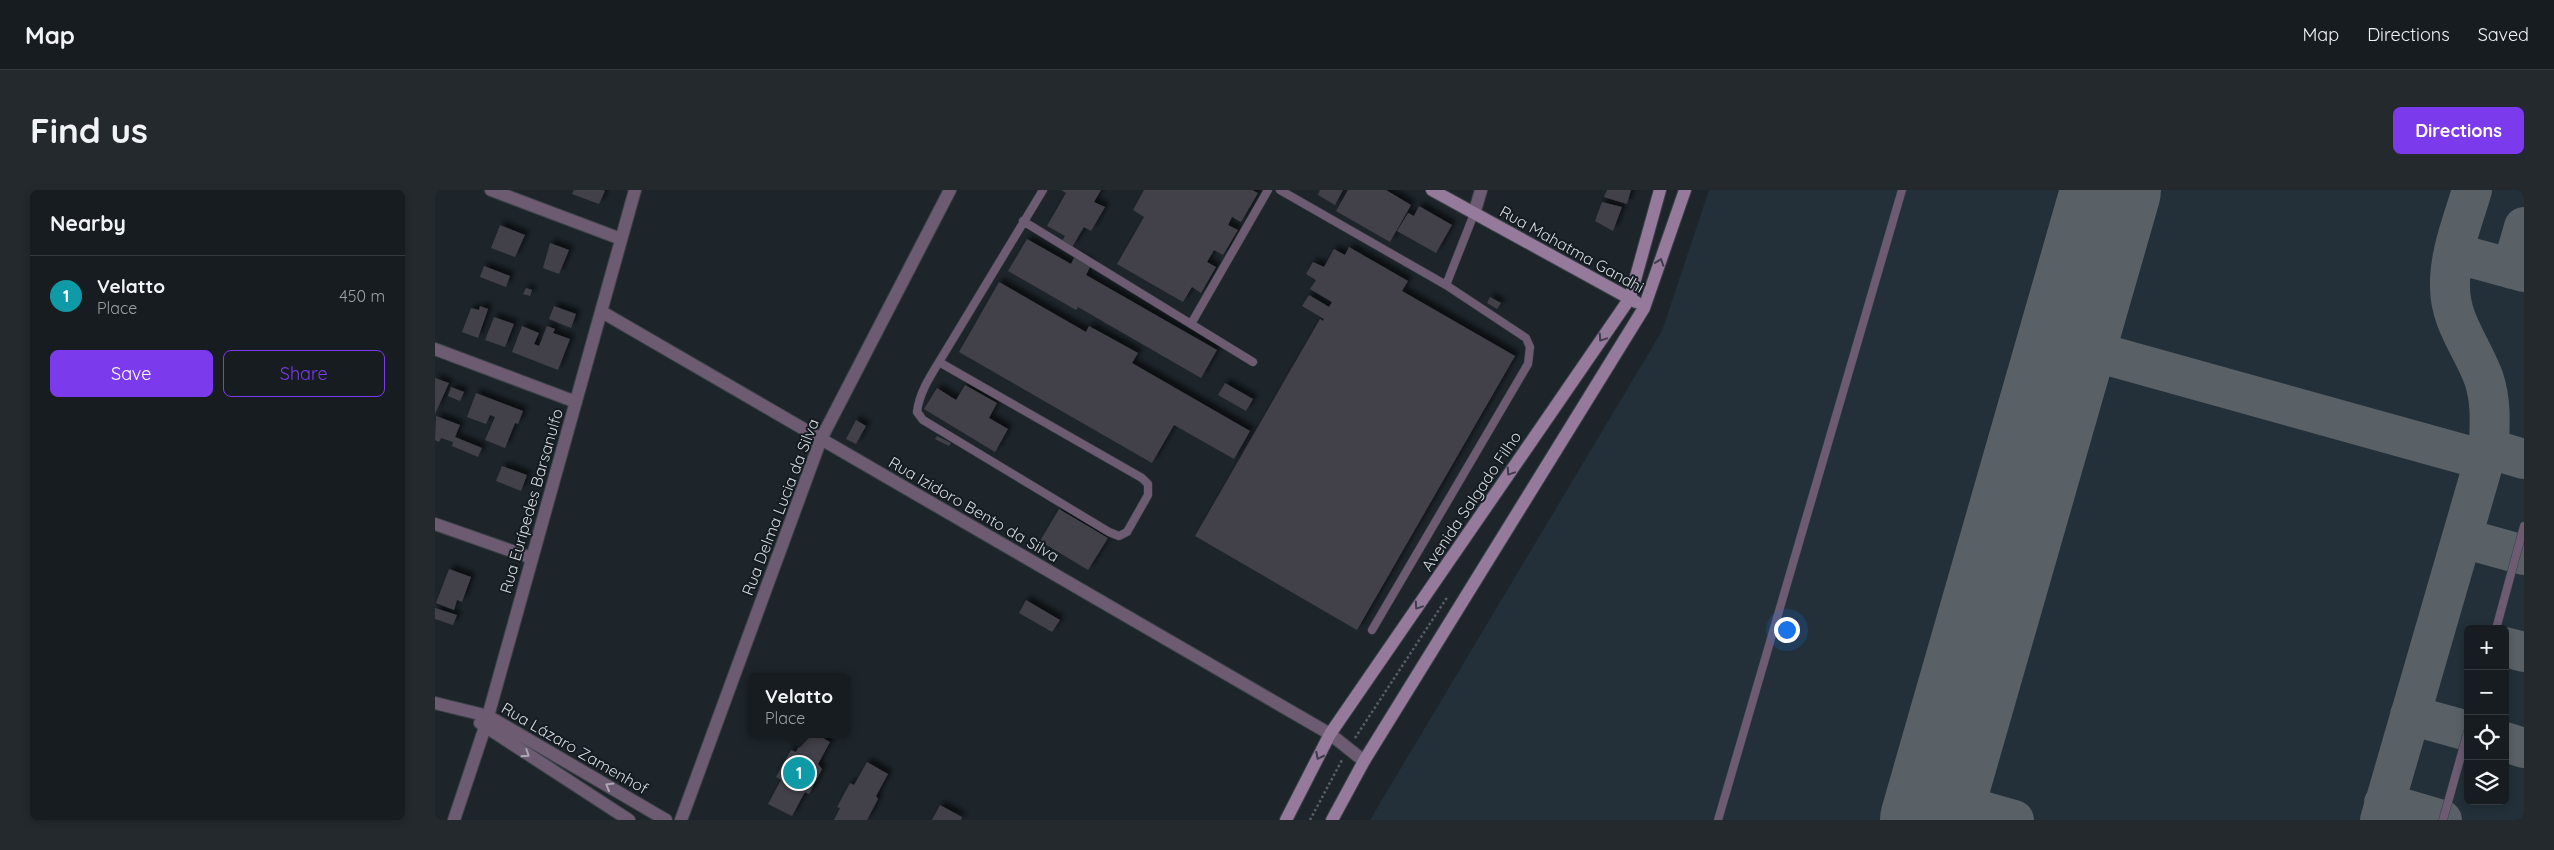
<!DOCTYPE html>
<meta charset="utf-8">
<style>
body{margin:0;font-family:Quicksand,sans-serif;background:#23292d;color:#f1f3f6}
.controls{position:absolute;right:15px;bottom:15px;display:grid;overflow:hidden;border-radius:8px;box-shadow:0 2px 8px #0003}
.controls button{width:45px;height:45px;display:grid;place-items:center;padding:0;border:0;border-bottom:1px solid #353a3e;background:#161c20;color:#f1f3f6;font:25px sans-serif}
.you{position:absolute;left:1351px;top:439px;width:18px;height:18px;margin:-12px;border:4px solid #fff;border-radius:50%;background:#1a73e8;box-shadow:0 0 0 8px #1a73e833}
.badge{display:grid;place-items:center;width:32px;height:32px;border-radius:50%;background:#7c3aed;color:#fff;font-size:16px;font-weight:700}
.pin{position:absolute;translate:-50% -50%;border:2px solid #fff;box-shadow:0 1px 5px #0006}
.popup{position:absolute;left:313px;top:483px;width:102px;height:65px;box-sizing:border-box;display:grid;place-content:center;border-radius:8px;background:#161c20;filter:drop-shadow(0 1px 4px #0005);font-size:16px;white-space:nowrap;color:#9ea1a5}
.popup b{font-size:19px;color:#f1f3f6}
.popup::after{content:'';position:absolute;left:50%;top:100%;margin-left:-10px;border:10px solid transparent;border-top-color:#161c20}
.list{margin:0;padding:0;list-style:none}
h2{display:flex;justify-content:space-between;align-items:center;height:65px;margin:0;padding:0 20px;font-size:21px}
h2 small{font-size:16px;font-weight:400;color:#9ea1a5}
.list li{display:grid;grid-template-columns:32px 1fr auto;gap:15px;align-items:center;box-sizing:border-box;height:80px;padding:0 20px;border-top:1px solid #353a3e}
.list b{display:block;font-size:19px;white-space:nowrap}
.list p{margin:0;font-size:16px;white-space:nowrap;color:#9ea1a5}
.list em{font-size:16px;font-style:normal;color:#9ea1a5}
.actions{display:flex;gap:10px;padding:15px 20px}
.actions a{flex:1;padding:11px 0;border:1px solid #7c3aed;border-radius:8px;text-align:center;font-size:18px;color:#7c3aed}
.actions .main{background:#7c3aed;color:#fff}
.icon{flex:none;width:28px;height:28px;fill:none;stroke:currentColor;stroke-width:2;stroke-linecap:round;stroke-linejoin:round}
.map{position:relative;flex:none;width:2089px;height:630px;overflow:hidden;border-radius:8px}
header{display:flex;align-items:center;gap:30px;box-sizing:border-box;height:70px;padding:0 25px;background:#161c20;border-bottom:1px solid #353a3e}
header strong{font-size:24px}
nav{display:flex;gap:28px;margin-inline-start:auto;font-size:18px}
.intro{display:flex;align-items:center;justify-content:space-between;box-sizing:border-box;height:120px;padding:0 30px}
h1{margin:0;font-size:35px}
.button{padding:12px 22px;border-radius:8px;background:#7c3aed;color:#fff;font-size:18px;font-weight:700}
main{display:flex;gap:30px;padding:0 30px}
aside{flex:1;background:#161c20;border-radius:8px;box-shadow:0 2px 8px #0003}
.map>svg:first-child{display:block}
.built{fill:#233039;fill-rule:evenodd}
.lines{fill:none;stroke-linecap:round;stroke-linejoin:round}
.taxiway{stroke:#596066;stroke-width:40}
.runway{stroke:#596066;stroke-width:100}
.building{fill:#434049;filter:url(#shadow)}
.lane-casing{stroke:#3b4248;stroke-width:9}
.street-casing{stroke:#3b4248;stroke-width:14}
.secondary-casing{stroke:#3b4248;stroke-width:14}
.path{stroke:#585f64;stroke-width:2.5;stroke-dasharray:2.5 2.5;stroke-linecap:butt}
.lane{stroke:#6c5b71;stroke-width:8}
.street{stroke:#6c5b71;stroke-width:12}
.secondary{stroke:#957a9c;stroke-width:12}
.oneway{stroke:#413c4c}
.oneway2{stroke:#aca8b3}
.labels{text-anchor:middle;stroke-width:4;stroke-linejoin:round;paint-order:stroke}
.street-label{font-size:16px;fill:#d6dbdf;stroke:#141b21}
</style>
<header>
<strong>Map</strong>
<nav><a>Map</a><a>Directions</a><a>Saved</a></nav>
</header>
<div class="intro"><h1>Find us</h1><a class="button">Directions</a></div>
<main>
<aside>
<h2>Nearby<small></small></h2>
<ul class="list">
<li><span class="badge" style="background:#0f9aa8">1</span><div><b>Velatto</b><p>Place</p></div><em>450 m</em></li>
</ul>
<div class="actions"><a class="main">Save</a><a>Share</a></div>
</aside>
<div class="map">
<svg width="2089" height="630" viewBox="0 0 2089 630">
<defs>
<filter id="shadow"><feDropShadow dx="4.5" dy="-4.5" stdDeviation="2.5" flood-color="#0009"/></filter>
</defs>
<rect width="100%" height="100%" fill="#1d252b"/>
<path class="built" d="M1274 0H2089V630H935L1227 141ZM2033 439H2070V611H2033Z"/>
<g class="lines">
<path class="taxiway" d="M2019 63 2089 82
M2077 79 2089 37
M1632 154 2049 270
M2052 258 2089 269
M2027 348 2089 365
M2070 457 2089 462
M1975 525 2033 541
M2070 552 2089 558
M1501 608 1579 630
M1949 613 2007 630
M1945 630 2054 254C2055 231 2056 211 2049 189 2038 158 2015 132 2015 97 2014 64 2028 31 2037 0"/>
<path class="runway" d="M1495 630 1676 0"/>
</g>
<path class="building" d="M139 0H168L170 1 164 14 137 4Z
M626 0H666L659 12 670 17 656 41 649 37 637 57 627 51 630 46 612 36 631 3Z
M709 0H817L823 3 806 32 797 27 793 35 803 40 788 65 779 60 772 72 781 77 766 103 757 97 748 112 682 74 709 27 698 20Z
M885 0H908L900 15 883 5Z
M913 0H951L976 15 955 52 901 21Z
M1172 0H1196L1192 14 1169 7Z
M1167 12 1187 17 1178 41 1160 31Z
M984 16 1017 35 1001 63 962 41 973 23 979 26Z
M65 35 90 45 80 67 56 58Z
M592 49 636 74 640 66 656 75 651 85 782 160 766 188 643 117 641 120 573 81Z
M115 53 134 60 124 84 108 78Z
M914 57 973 91 967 101 1080 166 922 440 760 346 885 129 888 131 889 129 867 116 874 105 894 117 897 112 875 99 881 90 871 84 878 72 889 77 899 59 910 65Z
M49 76 75 86 71 97 45 87Z
M564 92 651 142 654 136 703 163 697 173 815 241 799 269 739 235 717 273 524 162Z
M91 98 97 100 95 106 88 104Z
M1055 107 1066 113 1062 119 1052 113Z
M45 116 53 119 43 148 27 142 36 118 44 120Z
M119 116 141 124 136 138 114 129Z
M59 127 79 134 70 157 50 150Z
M87 136 104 143 99 154 104 156 112 136 120 139 118 143 135 149 123 180 77 162Z
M0 188 14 193 0 224Z
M790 193 818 209 811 221 783 205Z
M530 195 562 213 554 228 573 239 560 262 489 219 502 198 521 210Z
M16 197 29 202 25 211 13 206Z
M41 203 88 221 83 234 80 233 70 258 50 250 60 227 55 225 51 234 32 227Z
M1 226 25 235 20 247 47 258 43 267 17 256 18 252 6 248 4 252 0 250Z
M421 230 431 236 421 254 411 249Z
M502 246 516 253 514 256 500 249Z
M67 276 92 285 86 301 61 291Z
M624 319 673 348 653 380 605 351Z
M14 379 36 387 27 412 22 410 19 420 1 413Z
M591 410 625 430 617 442 584 423Z
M0 418 22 425 18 435 0 429Z
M370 544H381L395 552 383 574 387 579 374 604 370 602 357 626 333 614 346 590 341 587 356 560 361 562Z
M432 572 453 584 441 606 443 609 432 630H399L405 618 402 617 415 593 419 595Z
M505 615 527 627 526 630H497Z"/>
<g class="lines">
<defs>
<path id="lane" d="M845 0 1011 95 1091 148 1095 157 1093 174 937 440
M588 31 818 172
M1011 95 1039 24
M756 134 833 0
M504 172 707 288 713 294V305L692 342 684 346 674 342 488 230 482 222C484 204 494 188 504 172L608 0
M2061 439 2089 336
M1283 630 1467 0
M2008 630 2033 541"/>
<path id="street" d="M56 0 186 49
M1039 24 1046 0
M167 122 895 544 929 571
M0 159 141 212
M0 334 97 368
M0 513 53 526 231 630
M45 533 194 630
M19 630 50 537 200 0
M246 630 386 249 515 0"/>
<path id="secondary" d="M997 0 1201 112
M851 630 895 544 1195 108 1225 0
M897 630 929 571 1209 118 1250 0"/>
</defs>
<use href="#lane" class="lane-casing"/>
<use href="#street" class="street-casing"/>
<use href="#secondary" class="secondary-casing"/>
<path class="path" d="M920 548 1013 406
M875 630 907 570"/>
<use href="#lane" class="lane"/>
<use href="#street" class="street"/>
<use href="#secondary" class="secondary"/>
</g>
<defs><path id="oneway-chevron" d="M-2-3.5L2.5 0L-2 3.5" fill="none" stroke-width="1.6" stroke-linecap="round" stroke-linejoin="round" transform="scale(1.25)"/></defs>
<g class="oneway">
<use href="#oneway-chevron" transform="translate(1225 72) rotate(-71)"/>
<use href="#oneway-chevron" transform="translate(1167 148) rotate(124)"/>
<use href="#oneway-chevron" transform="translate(1075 282) rotate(124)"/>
<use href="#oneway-chevron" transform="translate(983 416) rotate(124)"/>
<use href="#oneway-chevron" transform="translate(884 566) rotate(117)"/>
</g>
<g class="oneway2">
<use href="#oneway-chevron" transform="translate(91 564) rotate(33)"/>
<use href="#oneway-chevron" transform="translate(174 596) rotate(-150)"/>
</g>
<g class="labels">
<g class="street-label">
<text transform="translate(1137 59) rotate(29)" y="6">Rua Mahatma Gandhi</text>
<text transform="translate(96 311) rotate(-74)" y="6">Rua Eurípedes Barsanulfo</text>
<text transform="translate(1036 311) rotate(-56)" y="6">Avenida Salgado Filho</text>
<text transform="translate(345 317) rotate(-69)" y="6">Rua Delma Lucia da Silva</text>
<text transform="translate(539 319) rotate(30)" y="6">Rua Izidoro Bento da Silva</text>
<text transform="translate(140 558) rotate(30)" y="6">Rua Lázaro Zamenhof</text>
</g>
</g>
</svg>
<div class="controls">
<button>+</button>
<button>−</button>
<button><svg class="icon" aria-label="locate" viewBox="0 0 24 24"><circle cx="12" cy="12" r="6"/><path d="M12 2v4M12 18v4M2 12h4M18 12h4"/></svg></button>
<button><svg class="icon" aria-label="layers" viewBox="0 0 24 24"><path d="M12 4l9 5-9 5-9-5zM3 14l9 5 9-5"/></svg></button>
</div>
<div class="you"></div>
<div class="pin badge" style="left:364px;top:583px;background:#0f9aa8">1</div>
<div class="popup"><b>Velatto</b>Place</div>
</div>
</main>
